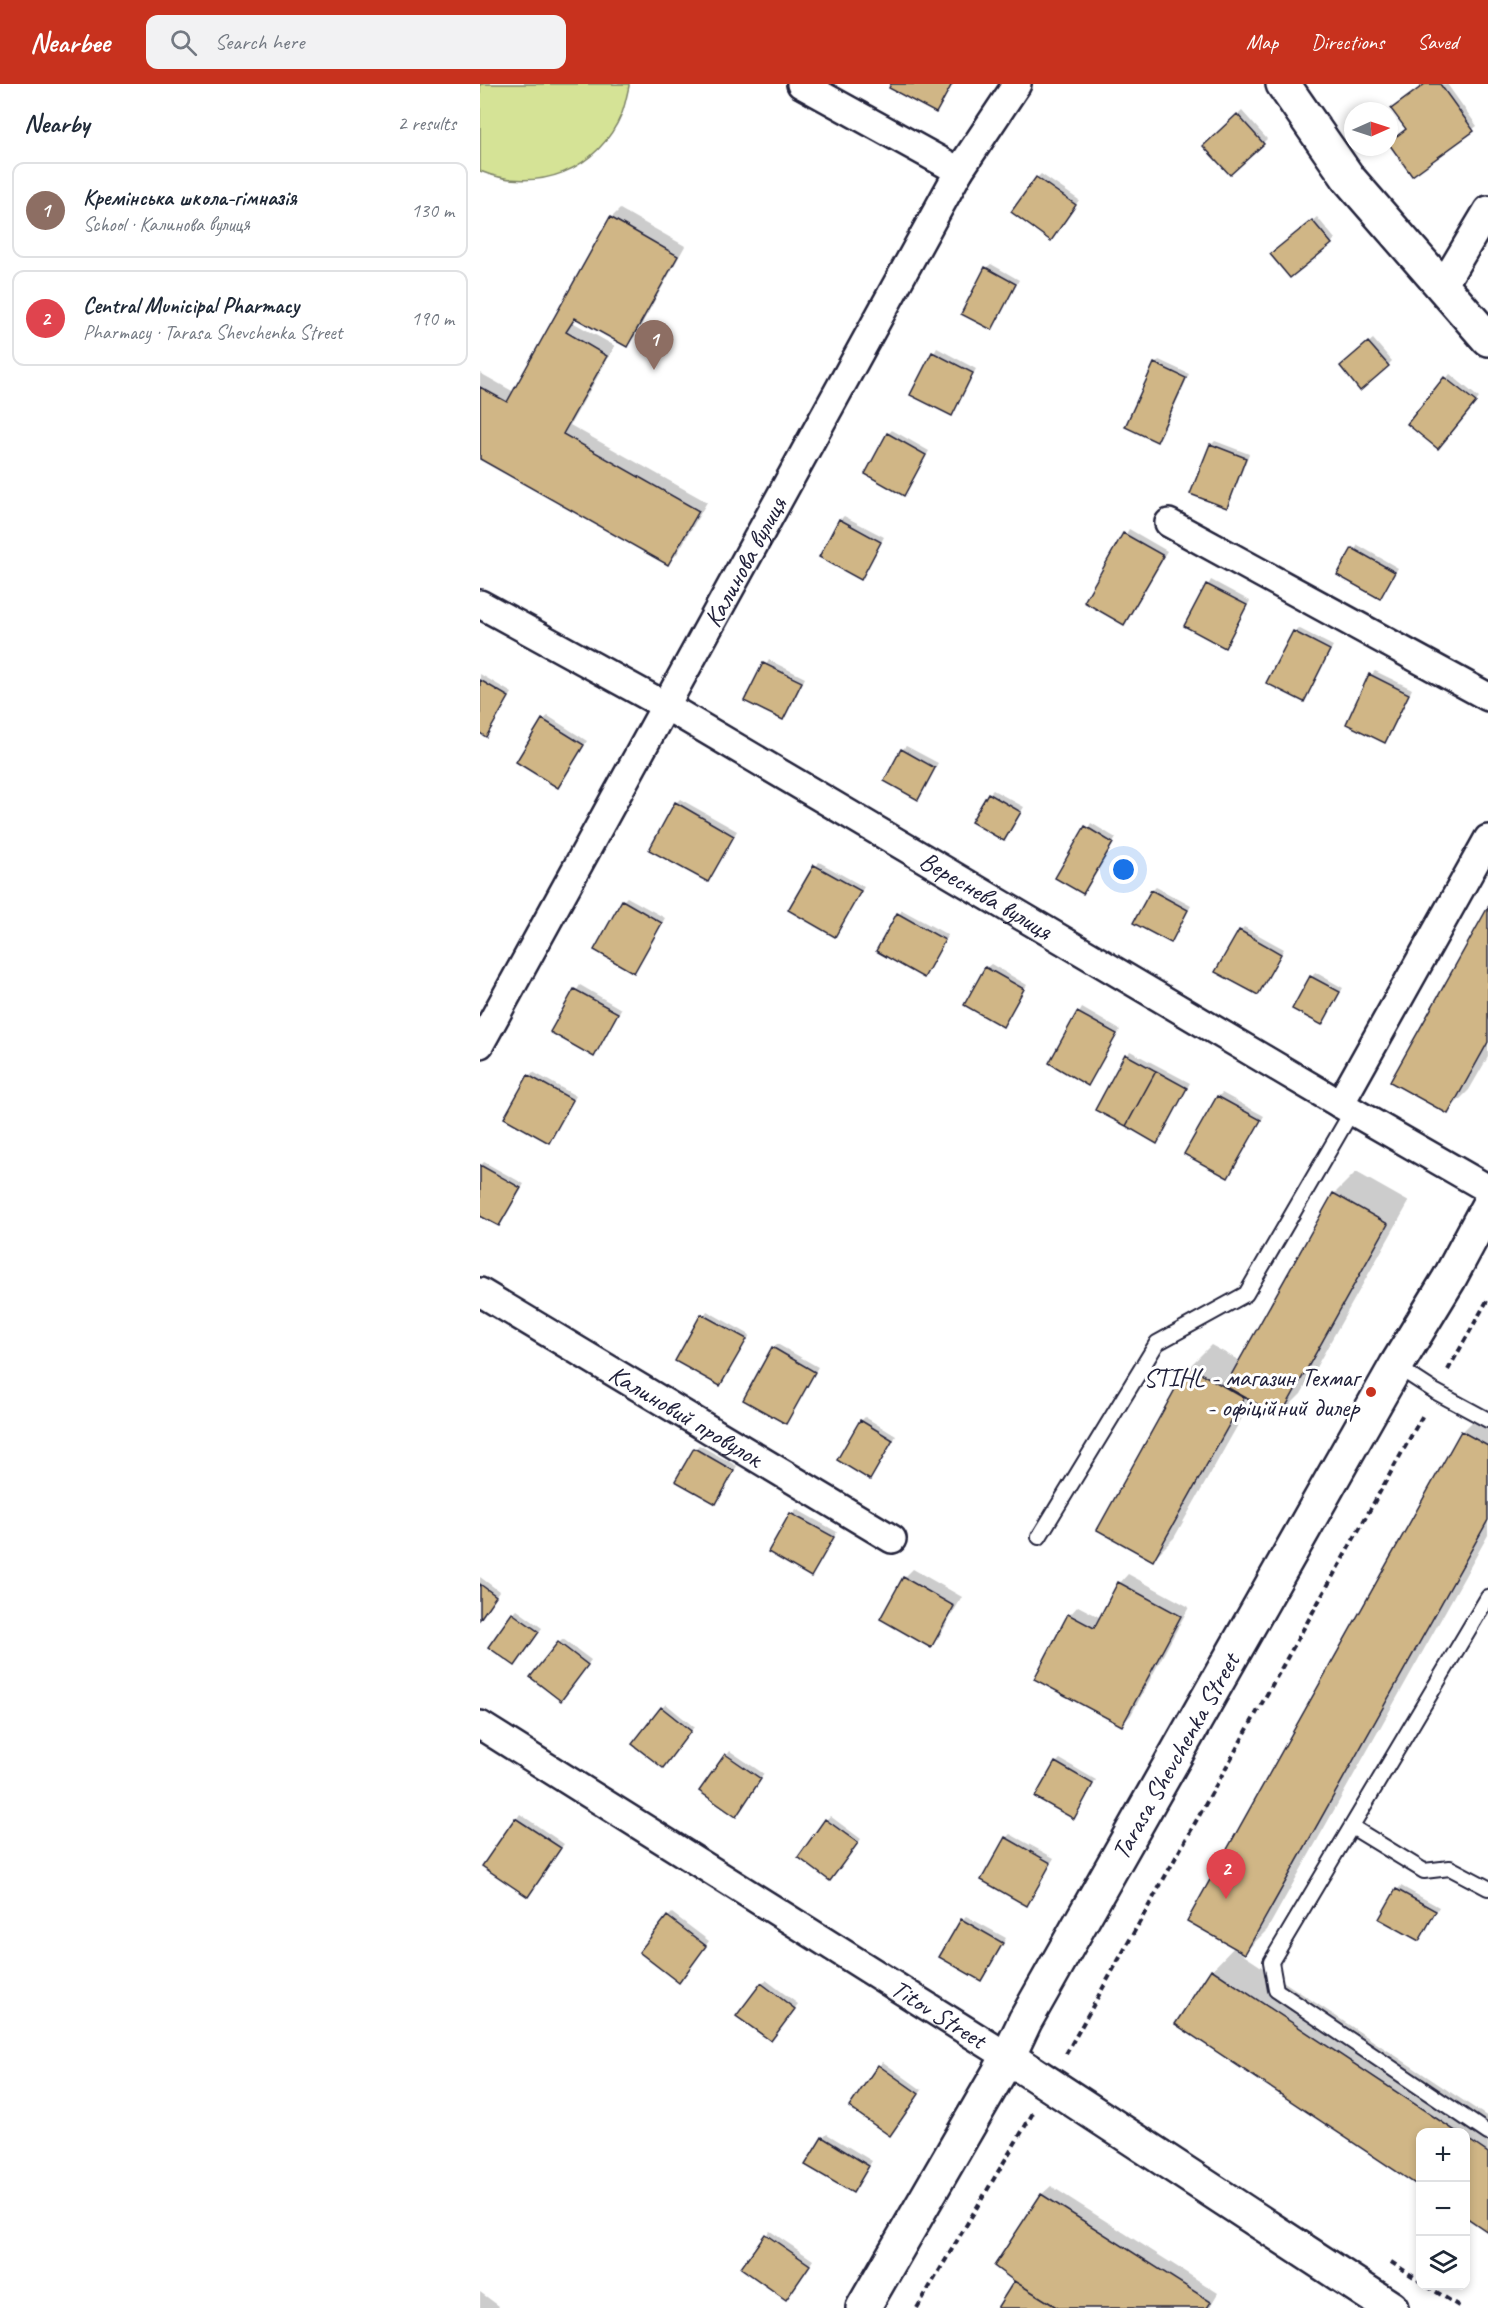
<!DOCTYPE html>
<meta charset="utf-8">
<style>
body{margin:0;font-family:Caveat,sans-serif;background:#f2f2f3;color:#1f2937}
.controls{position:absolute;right:18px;bottom:18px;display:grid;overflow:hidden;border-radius:12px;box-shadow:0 3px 9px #0003}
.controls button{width:54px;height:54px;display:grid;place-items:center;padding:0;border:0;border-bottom:2px solid #e0e1e3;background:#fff;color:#1f2937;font:30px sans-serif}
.compass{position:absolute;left:864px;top:18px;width:54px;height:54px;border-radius:50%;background:#fff;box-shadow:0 3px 9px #0003;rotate:87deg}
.you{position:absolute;left:644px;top:786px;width:21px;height:21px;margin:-15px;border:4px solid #fff;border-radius:50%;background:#1a73e8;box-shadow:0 0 0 9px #1a73e833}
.badge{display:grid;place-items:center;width:39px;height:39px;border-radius:50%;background:#c8321e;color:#fff;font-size:20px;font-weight:700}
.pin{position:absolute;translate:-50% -50px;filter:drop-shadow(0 2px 3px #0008)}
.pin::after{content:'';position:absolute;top:32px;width:21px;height:18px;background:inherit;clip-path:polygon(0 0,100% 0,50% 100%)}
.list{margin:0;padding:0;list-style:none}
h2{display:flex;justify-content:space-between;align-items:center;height:78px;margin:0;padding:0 24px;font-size:26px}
h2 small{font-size:20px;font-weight:400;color:#747a83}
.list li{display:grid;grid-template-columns:39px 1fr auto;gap:18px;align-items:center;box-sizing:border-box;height:96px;margin:0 12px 12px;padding:0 12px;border:2px solid #e0e1e3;border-radius:12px}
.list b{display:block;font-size:22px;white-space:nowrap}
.list p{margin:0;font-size:20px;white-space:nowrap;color:#747a83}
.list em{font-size:20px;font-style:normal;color:#747a83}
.icon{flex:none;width:33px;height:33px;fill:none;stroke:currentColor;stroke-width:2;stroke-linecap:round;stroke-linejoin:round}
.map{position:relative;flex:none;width:1008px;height:2224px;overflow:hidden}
header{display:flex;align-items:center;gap:36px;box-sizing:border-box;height:84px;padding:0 30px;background:#c8321e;color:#fff}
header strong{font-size:28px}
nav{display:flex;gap:33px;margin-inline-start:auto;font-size:21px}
.search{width:420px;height:54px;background:#f2f2f3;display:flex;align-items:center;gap:15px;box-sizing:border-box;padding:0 21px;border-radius:12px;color:#747a83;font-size:22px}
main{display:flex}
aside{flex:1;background:#fff}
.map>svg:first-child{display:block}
.green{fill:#d5e396;stroke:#7c8268;stroke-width:1.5}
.shadow{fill:#0003}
.building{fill:#d0b686;stroke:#22223b;stroke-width:1.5}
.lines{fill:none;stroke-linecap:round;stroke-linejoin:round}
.service-casing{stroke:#22223b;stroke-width:18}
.minor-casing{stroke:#22223b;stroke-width:32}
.tertiary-casing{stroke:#22223b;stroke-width:38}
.path{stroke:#22223b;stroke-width:4;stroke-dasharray:6 4.5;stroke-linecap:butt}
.service{stroke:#fff;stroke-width:14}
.minor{stroke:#fff;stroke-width:27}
.tertiary{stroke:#fff;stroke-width:33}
.poi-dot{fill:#c8321e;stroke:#fff;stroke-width:2}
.labels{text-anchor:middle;stroke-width:6;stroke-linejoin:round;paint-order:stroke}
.street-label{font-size:26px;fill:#22223b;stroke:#fff}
.poi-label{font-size:26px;fill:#22223b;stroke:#fff;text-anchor:end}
</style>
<header>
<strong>Nearbee</strong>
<div class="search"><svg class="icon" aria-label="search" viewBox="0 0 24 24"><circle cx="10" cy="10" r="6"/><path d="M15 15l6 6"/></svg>Search here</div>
<nav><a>Map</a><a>Directions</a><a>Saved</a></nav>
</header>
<main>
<aside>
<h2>Nearby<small>2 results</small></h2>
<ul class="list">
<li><span class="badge" style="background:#8d6e63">1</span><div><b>Кремінська школа-гімназія</b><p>School · Калинова вулиця</p></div><em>130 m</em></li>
<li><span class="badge" style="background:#e0444e">2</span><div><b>Central Municipal Pharmacy</b><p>Pharmacy · Tarasa Shevchenka Street</p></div><em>190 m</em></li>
</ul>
</aside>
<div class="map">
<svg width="1008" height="2224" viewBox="0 0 1008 2224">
<rect width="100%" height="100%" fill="#fff"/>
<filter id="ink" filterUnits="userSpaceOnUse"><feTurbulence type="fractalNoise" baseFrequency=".0167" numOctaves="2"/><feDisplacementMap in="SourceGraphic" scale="12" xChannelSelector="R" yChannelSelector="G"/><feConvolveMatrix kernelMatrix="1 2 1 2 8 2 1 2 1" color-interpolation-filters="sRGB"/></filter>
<g filter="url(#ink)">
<path class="green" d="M0 0H149V2C147 11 145 21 142 29 118 87 57 110 0 87Z"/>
<path class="shadow" d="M413 0H473L456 27Z
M946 0H967L997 42 932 90 927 45Z
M762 27 787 55 750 89 725 62Z
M561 90 599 116 575 151 557 94Z
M140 125 205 162 155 252 146 261 97 234 94 239 135 262 90 341 227 418 197 470 188 479 0 373V289L34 308 131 134Z
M837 133 855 155 851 159 796 167Z
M511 180 539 196 512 244 506 184Z
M893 255 912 277 908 281 866 278Z
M457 264 496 285 471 330 432 310Z
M679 276 709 290 681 352 677 356 675 280Z
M970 290 999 314 962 359 929 340Z
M412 346 449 367 427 406 408 350Z
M735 357 769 370 750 418 746 422 731 361Z
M364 432 404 453 381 494 360 436Z
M649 445 687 467 644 539 606 517Z
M878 461 918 484 900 513 859 490Z
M731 496 770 517 745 562 706 541Z
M818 544 853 562 823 617 814 548Z
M289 576 325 594 307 630 303 634 266 616Z
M895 587 932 605 909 653 905 657 891 591Z
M0 590 32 609 6 651 0 648Z
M68 632 107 657 78 702 63 636Z
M426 662 458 679 438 714 422 666Z
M513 706 544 723 524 755 509 710Z
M200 715 257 747 228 797 196 719Z
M611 739 636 754 603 809 577 794Z
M339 778 384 803 355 851 310 826Z
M676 803 711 822 691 857 672 807Z
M147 813 185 834 154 887 143 817Z
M422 826 468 851 444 892 398 866Z
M1008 826V973L989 1006 967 1028Z
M764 843 804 865 777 910 760 847Z
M511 880 547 901 523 941 506 884Z
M835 888 863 904 842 939 814 924Z
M100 901 141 925 114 971 72 947Z
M602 924 640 946 608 1000 571 978Z
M650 967 710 999 677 1058 617 1025Z
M53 988 96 1012 69 1058 49 992Z
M742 1009 784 1032 748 1092 738 1013Z
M4 1078 44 1100 19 1140 0 1130V1082Z
M876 1088 929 1118 821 1310 799 1332 772 1316 694 1454 672 1476 709 1283 731 1261 760 1277 854 1110Z
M227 1227 270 1251 240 1300 197 1276Z
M297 1260 338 1283 306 1338 293 1264Z
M1004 1326 1008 1328V1451L787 1846 765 1868 758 1864 756 1866 1008 2033V2146L986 2131V2048H940V2101L697 1940 732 1886 755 1862 982 1348Z
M385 1333 416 1352 394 1390 381 1337Z
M219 1361 257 1382 236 1418 215 1365Z
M316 1425 357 1448 331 1491 290 1468Z
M433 1485 482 1513 459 1553 451 1562 424 1494Z
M648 1490 709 1523 651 1631 642 1640 590 1531 598 1522 621 1534 640 1499Z
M0 1493 19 1507 0 1534Z
M37 1526 62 1544 39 1576 33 1530Z
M83 1555 111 1576 85 1611 79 1559Z
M186 1620 214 1643 187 1678 182 1624Z
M250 1667 284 1690 259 1727 221 1707Z
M580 1675 616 1696 593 1733 576 1679Z
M40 1730 84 1760 48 1811 4 1782Z
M350 1732 381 1755 354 1791 346 1736Z
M530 1750 574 1774 546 1820 526 1754Z
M921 1802 959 1823 939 1855 917 1806Z
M192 1829 229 1857 203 1893 188 1833Z
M486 1832 526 1854 501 1895 482 1836Z
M286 1896 318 1920 295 1951 282 1900Z
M403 1978 442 2006 414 2046 399 1982Z
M347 2050 392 2077 372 2108 343 2054Z
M571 2102 738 2209 729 2224H519L536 2196 516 2181 562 2110Z
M290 2147 333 2176 310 2210 286 2151Z
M0 2208 19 2222 18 2224H0Z"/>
<path class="building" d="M411 0H472L456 29 409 4Z
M945 0H960L994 47 932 92 909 60V58L926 45 911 25Z
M757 30 784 60 750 91 723 62Z
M556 93 596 121 571 157 531 128Z
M130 133 198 172 147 263 95 234 86 248 127 272 83 350 219 427 188 481 0 375V303L27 318Z
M832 136 852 160 810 194 790 170Z
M505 183 536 200 512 246 481 230Z
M888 258 909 282 880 307 860 282Z
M452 268 493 289 472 332 430 311Z
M674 279 706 294 677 358 645 343Z
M964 293 996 318 958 365 927 340Z
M407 349 446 371 424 412 385 390Z
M730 360 766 374 747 424 710 410Z
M359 435 401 458 381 496 339 473Z
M643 449 684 472 644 541 604 518Z
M872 464 915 488 900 515 857 491Z
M726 500 767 521 745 564 704 542Z
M813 547 850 566 824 618 786 599Z
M283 579 322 598 303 636 264 617Z
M889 590 929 610 905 659 866 640Z
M0 596 29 613 6 653 0 649Z
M62 635 104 661 78 704 36 678Z
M421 665 455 684 438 716 404 697Z
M508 709 541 728 524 757 491 738Z
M195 718 254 752 228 798 169 766Z
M605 742 633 759 603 810 575 794Z
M334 781 381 807 355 853 308 826Z
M671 806 708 826 691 859 653 839Z
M142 816 182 839 154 889 114 866Z
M1008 823V958L968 1030 910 998Z
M417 829 465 856 444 894 396 867Z
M759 846 801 870 778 911 735 888Z
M505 883 544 905 523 943 484 921Z
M830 892 860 908 842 941 812 925Z
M94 905 138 929 114 973 70 948Z
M597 928 637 950 608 1002 569 979Z
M645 970 676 987 646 1042 615 1026Z
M676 987 707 1004 677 1060 646 1042Z
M48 991 93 1016 69 1059 24 1034Z
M737 1012 781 1036 748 1094 704 1070Z
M0 1081 41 1104 19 1142 0 1132Z
M853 1109 908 1140 800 1333 745 1302Z
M221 1230 267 1255 240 1302 195 1277Z
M292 1263 335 1288 306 1340 263 1316Z
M708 1282 764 1314 673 1477 617 1446Z
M380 1336 413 1356 390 1396 357 1376Z
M981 1347 1008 1362V1436L765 1870 707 1837Z
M214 1364 254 1387 236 1420 195 1397Z
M310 1429 354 1453 331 1493 288 1468Z
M423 1493 474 1522 451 1564 400 1535Z
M638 1498 701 1532 642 1642 554 1595 588 1530 614 1544Z
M0 1500 16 1512 0 1535Z
M32 1529 59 1548 35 1582 8 1563Z
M78 1558 108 1581 81 1617 50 1593Z
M181 1623 211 1647 183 1684 152 1660Z
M245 1670 281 1695 256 1733 219 1707Z
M575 1678 613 1700 594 1735 555 1713Z
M35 1734 81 1764 48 1813 2 1782Z
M345 1735 378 1759 350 1797 318 1773Z
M525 1753 571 1779 547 1822 501 1796Z
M916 1805 956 1827 939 1857 899 1835Z
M187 1832 226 1862 199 1899 159 1868Z
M481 1835 523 1859 501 1897 459 1873Z
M731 1885 977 2048H940V2103L695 1940Z
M281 1899 315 1925 291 1957 256 1932Z
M398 1981 439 2010 410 2052 369 2023Z
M342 2053 389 2082 373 2109 325 2081Z
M986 2054 1008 2069V2148L986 2133Z
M561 2110 731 2218 727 2224H578L534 2197 514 2182Z
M285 2150 330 2181 306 2216 261 2184Z
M534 2197 578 2224H517Z"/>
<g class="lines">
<defs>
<path id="service" d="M916 1282 956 1308 1008 1336
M559 1453 677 1259 766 1210 872 1027
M1008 1513 791 1878 796 1906 1008 2049
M872 1743 944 1787 970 1784 1008 1804"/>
<g id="minor">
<path d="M321 0 479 87"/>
<path d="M962 203 1008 126"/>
<path d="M689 439 1008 613"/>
<path id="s1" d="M0 520 186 622 860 1020 1008 1105"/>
<path id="s2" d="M0 960 479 87 537 0"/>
<path d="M860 1020 1008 755"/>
<path id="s3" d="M0 1208 412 1455"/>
<path id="s4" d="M0 1641 528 1973"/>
</g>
<g id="tertiary">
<path d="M803 0 869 95 1008 255"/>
<path d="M528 1973 911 2224"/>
<path id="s5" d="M383 2224 528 1973 545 1937 916 1282 969 1195 1008 1122"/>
</g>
</defs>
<use href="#service" class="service-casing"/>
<use href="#minor" class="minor-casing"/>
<use href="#tertiary" class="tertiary-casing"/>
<path class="path" d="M968 1286 1008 1215
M586 1970 944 1329
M911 2178 940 2197
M947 2202 982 2224
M437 2224 553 2029"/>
<use href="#service" class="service"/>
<use href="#minor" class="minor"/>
<use href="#tertiary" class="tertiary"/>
</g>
</g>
<circle class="poi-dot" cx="891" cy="1308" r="6"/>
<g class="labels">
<g class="street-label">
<text dy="9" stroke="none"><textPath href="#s2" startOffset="550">Калинова вулиця</textPath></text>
<text dy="9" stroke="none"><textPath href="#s1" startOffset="584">Вереснева вулиця</textPath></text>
<text dy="9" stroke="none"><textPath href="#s3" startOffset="240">Калиновий провулок</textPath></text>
<text dy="9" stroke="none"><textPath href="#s5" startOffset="634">Tarasa Shevchenka Street</textPath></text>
<text dy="9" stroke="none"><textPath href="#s4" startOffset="542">Titov Street</textPath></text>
</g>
<g class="poi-label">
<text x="879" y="1302">STIHL - магазин Техмаг<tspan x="879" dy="30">- офіційний дилер</tspan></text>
</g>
</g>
</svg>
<div class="controls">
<button>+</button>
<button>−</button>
<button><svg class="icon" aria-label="layers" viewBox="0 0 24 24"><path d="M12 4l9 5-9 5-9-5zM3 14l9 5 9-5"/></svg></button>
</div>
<svg class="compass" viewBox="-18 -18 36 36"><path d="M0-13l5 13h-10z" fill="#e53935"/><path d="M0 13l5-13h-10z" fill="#747a83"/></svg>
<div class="you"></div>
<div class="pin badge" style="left:174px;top:286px;background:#8d6e63">1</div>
<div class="pin badge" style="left:746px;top:1815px;background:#e0444e">2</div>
</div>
</main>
